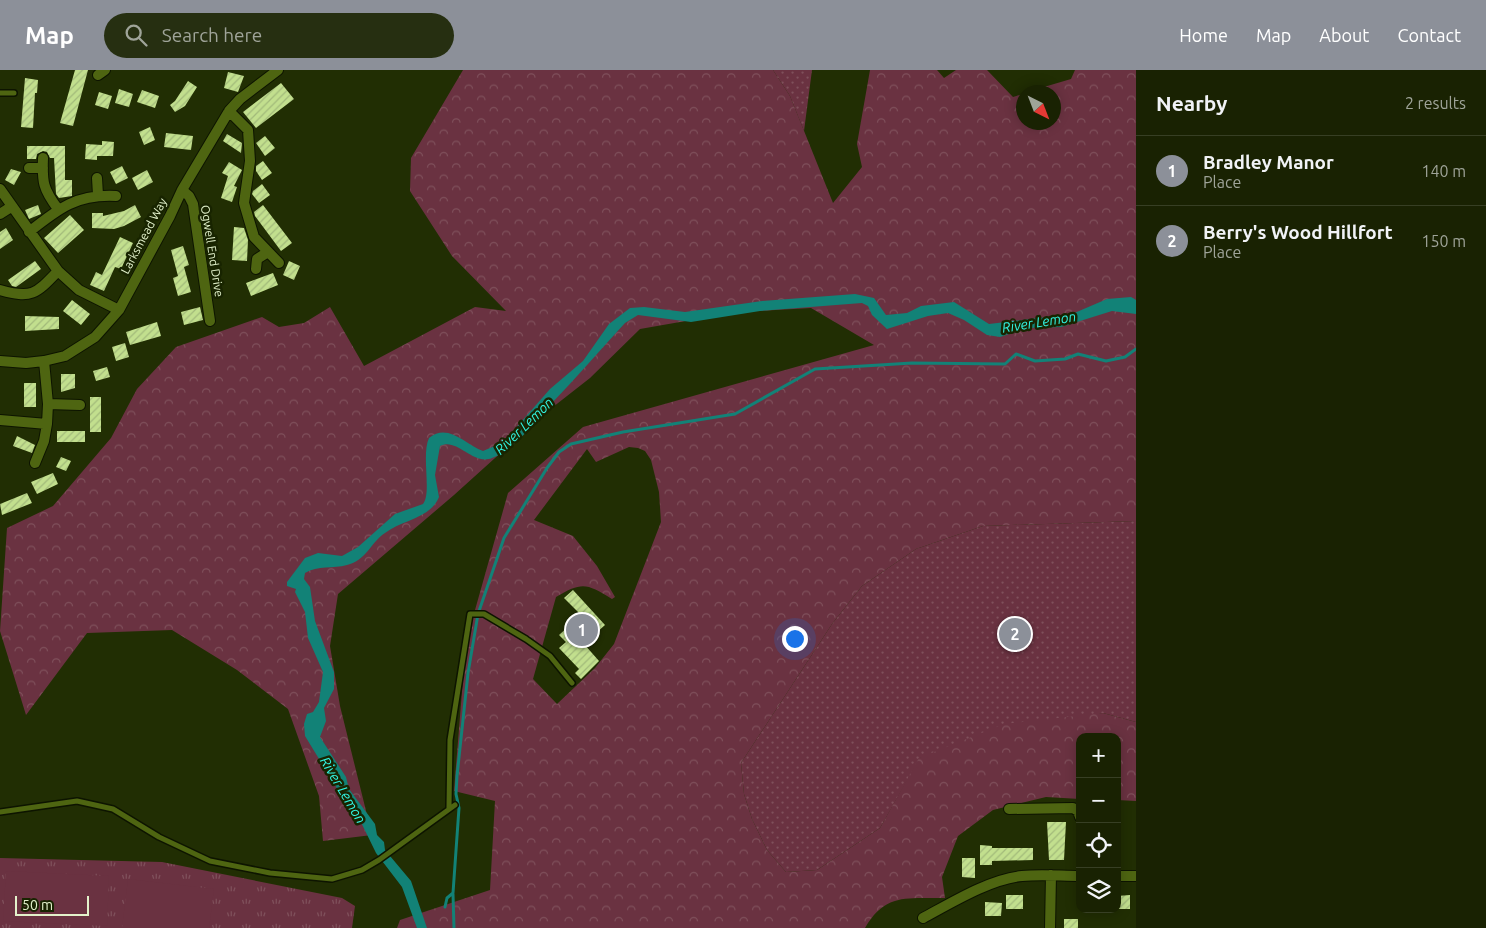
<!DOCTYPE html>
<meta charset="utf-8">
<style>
body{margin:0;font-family:Ubuntu,sans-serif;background:#262f11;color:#f1f3f6}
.controls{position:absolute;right:15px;bottom:15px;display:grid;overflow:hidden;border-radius:10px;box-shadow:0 2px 12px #0003}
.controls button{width:45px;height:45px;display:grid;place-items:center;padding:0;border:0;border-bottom:1px solid #373f24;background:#192202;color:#f1f3f6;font:25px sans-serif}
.compass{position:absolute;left:1016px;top:15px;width:45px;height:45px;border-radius:50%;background:#192202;box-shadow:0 2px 12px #0003;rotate:138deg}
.scale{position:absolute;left:15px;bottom:12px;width:74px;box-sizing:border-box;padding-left:5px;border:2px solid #e3f2cb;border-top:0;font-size:14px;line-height:18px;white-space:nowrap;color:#e3f2cb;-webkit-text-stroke:4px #182400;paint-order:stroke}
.you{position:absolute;left:794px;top:568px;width:18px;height:18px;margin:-12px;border:4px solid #fff;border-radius:50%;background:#1a73e8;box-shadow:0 0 0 8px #1a73e833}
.badge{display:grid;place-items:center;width:32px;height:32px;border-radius:50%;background:#8c9099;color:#fff;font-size:16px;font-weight:700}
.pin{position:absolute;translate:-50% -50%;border:2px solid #fff;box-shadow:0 1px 5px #0006}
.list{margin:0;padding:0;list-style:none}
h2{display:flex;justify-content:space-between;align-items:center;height:65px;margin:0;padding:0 20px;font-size:21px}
h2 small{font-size:16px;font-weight:400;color:#9fa499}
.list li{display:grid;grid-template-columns:32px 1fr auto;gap:15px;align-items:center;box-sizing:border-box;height:70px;padding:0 20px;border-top:1px solid #373f24}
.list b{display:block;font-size:19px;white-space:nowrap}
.list p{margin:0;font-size:16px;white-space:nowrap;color:#9fa499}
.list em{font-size:16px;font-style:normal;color:#9fa499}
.icon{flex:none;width:28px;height:28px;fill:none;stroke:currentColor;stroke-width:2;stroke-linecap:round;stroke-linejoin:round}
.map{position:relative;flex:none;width:1136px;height:858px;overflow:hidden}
header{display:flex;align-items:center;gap:30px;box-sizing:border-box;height:70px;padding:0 25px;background:#8c9099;color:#fff}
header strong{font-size:24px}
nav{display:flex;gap:28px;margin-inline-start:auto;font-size:18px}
.search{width:350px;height:45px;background:#262f11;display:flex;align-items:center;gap:12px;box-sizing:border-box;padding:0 18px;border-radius:28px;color:#9fa499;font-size:19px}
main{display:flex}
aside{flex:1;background:#192202}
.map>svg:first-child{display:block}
.grass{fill:url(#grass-dots)}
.forest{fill:url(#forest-crowns);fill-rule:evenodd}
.park{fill:url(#park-tufts)}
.pitch{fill:#6a3241}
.water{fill:#128277}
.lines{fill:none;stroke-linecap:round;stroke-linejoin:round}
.stream{stroke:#128277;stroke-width:3}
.building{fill:url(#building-hatch)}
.lane-casing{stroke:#0d1400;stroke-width:8}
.street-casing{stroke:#0d1400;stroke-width:12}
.lane{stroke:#4e6511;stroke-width:5}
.street{stroke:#4e6511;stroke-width:10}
.labels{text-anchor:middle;stroke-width:5;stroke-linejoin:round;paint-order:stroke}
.street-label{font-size:12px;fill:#e3f2cb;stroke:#182400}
.water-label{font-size:14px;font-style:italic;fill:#32f3e1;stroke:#182400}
</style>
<header>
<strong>Map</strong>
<div class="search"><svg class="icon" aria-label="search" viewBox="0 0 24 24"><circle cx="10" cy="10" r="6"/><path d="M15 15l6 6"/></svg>Search here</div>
<nav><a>Home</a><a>Map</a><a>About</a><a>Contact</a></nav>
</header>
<main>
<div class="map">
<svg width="1136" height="858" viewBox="0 0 1136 858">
<defs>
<pattern id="grass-dots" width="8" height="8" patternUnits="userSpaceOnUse" patternTransform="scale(1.25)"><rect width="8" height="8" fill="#6a3241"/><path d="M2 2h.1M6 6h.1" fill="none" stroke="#7f505b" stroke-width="1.8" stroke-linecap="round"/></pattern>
<pattern id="forest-crowns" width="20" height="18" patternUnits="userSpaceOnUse" patternTransform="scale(1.25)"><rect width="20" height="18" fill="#6a3241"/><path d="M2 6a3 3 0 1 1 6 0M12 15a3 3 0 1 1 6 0" fill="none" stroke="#7f505b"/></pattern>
<pattern id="park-tufts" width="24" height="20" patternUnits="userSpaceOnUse" patternTransform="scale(1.25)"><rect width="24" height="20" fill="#6a3241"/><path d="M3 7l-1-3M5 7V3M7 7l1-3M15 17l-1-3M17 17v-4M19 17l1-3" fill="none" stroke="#7f505b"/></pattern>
<pattern id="building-hatch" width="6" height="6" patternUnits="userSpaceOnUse" patternTransform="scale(1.25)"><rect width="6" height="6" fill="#c2df8e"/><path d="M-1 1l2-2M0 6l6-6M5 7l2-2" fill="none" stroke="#a2ba7a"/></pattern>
</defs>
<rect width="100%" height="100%" fill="#212e03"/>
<path class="grass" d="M773 0H812L804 61 790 26Z
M1136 451V652L1103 643 920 688 880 758 817 800 786 802 767 780 752 749 744 724 741 693 832 554 862 516 916 479 983 456Z"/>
<path class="forest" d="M463 0H773L790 26 833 133 862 97 857 74 870 0H937L944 8 956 0H987L1013 27 1023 24 1024 52H1054V22H1027L1071 9 1075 0H1136V451L983 456 916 479 862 516 832 554 741 693 744 724 752 749 767 780 786 802 817 800 880 758 919 688 1004 654 1103 643 1136 652V731L1117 730V667H1080V729L1046 727 993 740 958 766 942 807 945 828C908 829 886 822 865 858H397L400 850 490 820 495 731 454 721 466 572 508 423 583 357 874 275 811 238 737 242 640 259 590 308 544 344 454 425 338 524 330 576 340 636 372 765 323 771 319 726 288 639 237 600 172 560 87 563 26 645 0 561 7 458 53 436 111 368 137 319 176 277 262 247 279 257 304 253 330 237 364 296 475 237 506 241 452 186 410 121 411 88ZM629 377 638 378 645 381 651 390 659 422 661 452 614 574 595 598 557 634 533 609 556 527C583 511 587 514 612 529L615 527 597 496 573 466 534 450 587 379 596 392Z"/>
<path class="park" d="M0 788 162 792 342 828 355 836 352 858H0Z"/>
<path class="pitch" d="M6 801 109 806 107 856 3 851Z
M128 809 214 819 209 858H122Z"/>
<path class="water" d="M855 224 874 228 886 245 907 243 921 236 954 232 989 254 1072 244 1107 229 1131 227 1136 230V244L1112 241 1061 257 1027 258 1000 267 987 265 964 250 948 243 928 246 887 259 872 245 868 236 862 233 760 241 691 252 638 245 625 253C600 280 576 308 551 334 533 353 517 378 492 388 473 396 457 367 440 376L435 405 439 427C431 448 402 450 385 463 371 472 366 491 347 495 333 499 318 495 305 503L304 509 310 517 315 551 334 602V619L324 638 326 651 320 667 346 707 349 719 375 754 377 765 384 772 385 780 411 811 427 858H417L402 817 376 783 355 740 338 720 305 666 304 654 307 644 313 642 319 632 323 602 308 568 305 542 295 522 296 519 287 516V512L305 488 318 483 342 486 358 477 395 444 423 434C432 423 421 385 429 368 448 352 466 375 483 381L497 375 508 367 550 319 583 291 609 254 630 238 644 237 685 242 762 231Z"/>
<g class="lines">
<path class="stream" d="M453 824 454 858
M445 837 447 828 453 823 459 738 456 724 457 706 468 603 478 544 504 468 547 398 559 382 571 374 623 362 735 344 815 299 912 293 1005 294 1016 284 1035 291 1065 289 1078 284 1106 291 1125 287 1136 279"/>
</g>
<path class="building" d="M75 0H88L73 56 60 53Z
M228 2 244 6 238 22 224 18Z
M25 8 38 10 37 23H35L33 58 21 57Z
M188 11 197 17 185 36 175 42 170 35 175 31Z
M281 13 294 29 256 58 243 42Z
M119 19 133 24 129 37 115 33Z
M142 20 159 26 155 38 137 32Z
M99 22 112 26 108 39 95 35Z
M150 57 155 70 144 75 139 62Z
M166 63 193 66 191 80 164 77Z
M227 64 242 73 241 83 223 71Z
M265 66 275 78 265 86 256 73Z
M102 71 114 72 113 86H97V90L85 89 86 74 102 75Z
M27 76H65V110H72V126L59 128 56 124 54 88H50L47 82 43 81 37 84 36 89H27Z
M263 91 272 103 262 110 256 101V96Z
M229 92 242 100 234 116 237 117 232 132 221 128 228 106 222 103Z
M122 96 128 108 116 114 110 102Z
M11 99 21 102 14 115 5 110Z
M147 100 153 112 138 120 132 108Z
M262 114 270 125 259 133 252 124 253 121Z
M38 135 41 144 29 149 25 140Z
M135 135 141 147 124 156 114 159 92 158V143H103V146L124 141Z
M263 135 292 173 281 181 255 146 254 142Z
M70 145 84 160 58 183 44 168Z
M234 157 244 158 248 170 247 191 232 190Z
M6 158 13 170 0 179V162Z
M120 167 133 173 121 199 115 197 104 221 90 215 96 202 102 205Z
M183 176 189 195 184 197 191 222 178 226 173 208 178 206 171 180Z
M35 191 41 199 16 217 12 216 8 210Z
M289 191 300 196 294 210 283 205Z
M273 203 278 215 251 226 246 213Z
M72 230 90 244 81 255 63 241Z
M200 237 203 250 184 255 181 242Z
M25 246 59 247V259L25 261Z
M157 252 161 266 130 275 126 262Z
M125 273 129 287 116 291 112 277Z
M107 297 110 307 96 311 93 301Z
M61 304H75V318L61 322Z
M24 313H36V337H24Z
M90 327H101V362H90Z
M57 361H85V372H57Z
M17 366 35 375 32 383 13 376Z
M61 387 71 391 66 401 56 397Z
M53 403 58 414 37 424 31 412Z
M27 423 32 433 2 445 0 434Z
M573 520 605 555 584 574 599 591 581 609 575 603 579 599 559 578 566 572 559 565 581 545 564 528Z
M1047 752H1066L1064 790H1049Z
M980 775 992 776V778H1033V790L992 791V795H980Z
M962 788H975V808L962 807Z
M1006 825H1023V839H1006Z
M1130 825V839H1117V826Z
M985 832 1002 833 1001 846H985Z
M1064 849H1078V858H1064Z"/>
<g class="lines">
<defs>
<path id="lane" d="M0 23H14
M449 738 450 670 470 544H484L526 569 550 586 572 613
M0 742 77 731 113 739 159 767 210 791 270 803 332 809 362 800 379 790 455 735"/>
<path id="street" d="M98 5 105 0
M229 41 248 60 250 91 244 133 254 167 279 193
M43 88C42 112 43 119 58 139
M29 98H43
M97 108 98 125
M0 119 58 201 79 220 119 240
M182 120 189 126 193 134 210 251
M0 144 11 137
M29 162C59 138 77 124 116 126
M256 199 257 189 268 182
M0 220C32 229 36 224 58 201
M0 291 26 293 44 291 65 286 95 267 119 240 170 146 182 120 229 41 240 29 278 0
M48 334 80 335
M0 350 47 354 48 334 44 291
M35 393 44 371 47 354
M1009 739 1073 738 1078 741 1080 747
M1117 806H1136
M923 848C951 833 990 809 1022 806 1041 804 1061 806 1080 806
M1050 858 1051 805"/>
</defs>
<use href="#lane" class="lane-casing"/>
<use href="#street" class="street-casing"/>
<use href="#lane" class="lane"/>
<use href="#street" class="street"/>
</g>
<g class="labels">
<g class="street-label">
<text transform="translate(144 166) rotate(-62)" y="4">Larksmead Way</text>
<text transform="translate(212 181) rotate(81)" y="4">Ogwell End Drive</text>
</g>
<g class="water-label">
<text transform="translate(1039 252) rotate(-9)" y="5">River Lemon</text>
<text transform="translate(524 356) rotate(-44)" y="5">River Lemon</text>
<text transform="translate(343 720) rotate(59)" y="5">River Lemon</text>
</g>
</g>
</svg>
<div class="controls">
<button>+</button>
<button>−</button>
<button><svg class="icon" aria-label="locate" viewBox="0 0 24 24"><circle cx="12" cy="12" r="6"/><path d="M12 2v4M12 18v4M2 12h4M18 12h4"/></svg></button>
<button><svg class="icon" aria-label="layers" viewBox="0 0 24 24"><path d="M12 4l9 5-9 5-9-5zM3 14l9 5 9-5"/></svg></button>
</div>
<svg class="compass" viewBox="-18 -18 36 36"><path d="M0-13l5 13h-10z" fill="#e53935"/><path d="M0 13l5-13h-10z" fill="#9fa499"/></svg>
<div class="scale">50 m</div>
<div class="you"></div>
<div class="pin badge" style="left:582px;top:560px">1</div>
<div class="pin badge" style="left:1015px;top:564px">2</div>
</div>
<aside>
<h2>Nearby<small>2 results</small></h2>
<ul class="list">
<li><span class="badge">1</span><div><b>Bradley Manor</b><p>Place</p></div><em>140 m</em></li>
<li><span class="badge">2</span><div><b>Berry's Wood Hillfort</b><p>Place</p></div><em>150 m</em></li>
</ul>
</aside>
</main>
